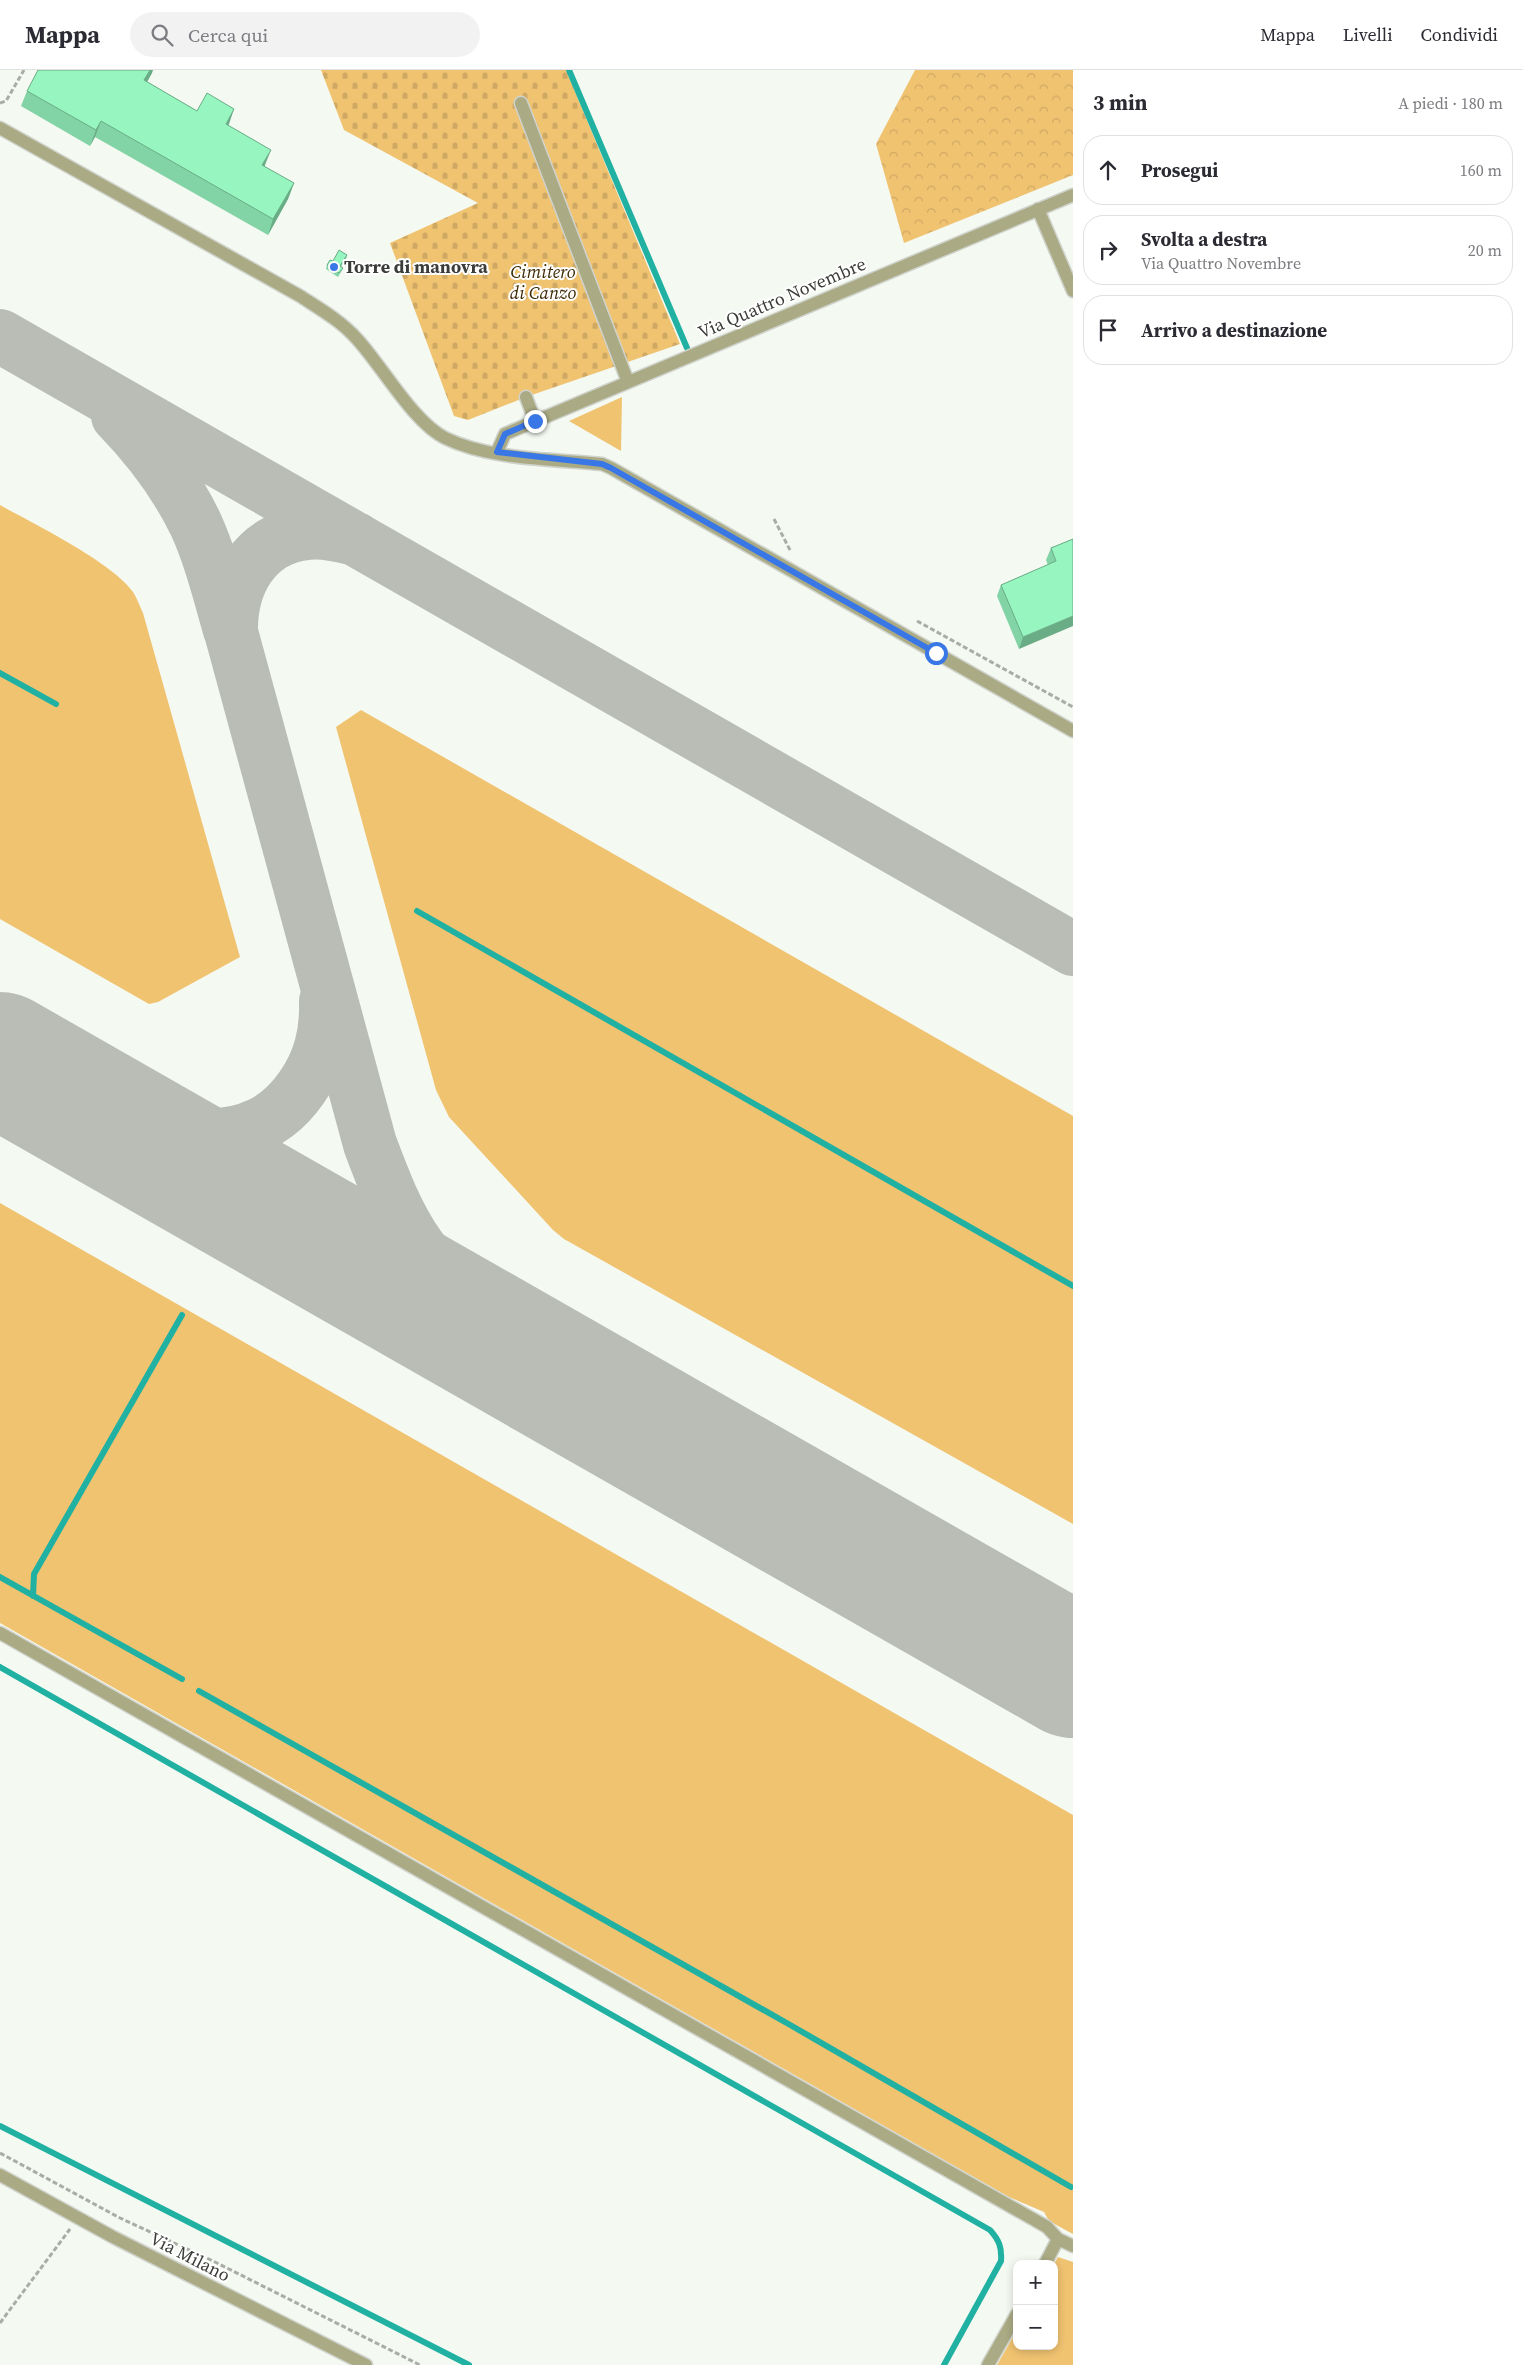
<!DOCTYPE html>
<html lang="it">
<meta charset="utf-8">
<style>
body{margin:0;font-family:"Source Serif 4",serif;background:#f2f2f3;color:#2b2b33}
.controls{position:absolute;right:15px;bottom:15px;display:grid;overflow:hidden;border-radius:10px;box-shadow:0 2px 8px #0003}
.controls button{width:45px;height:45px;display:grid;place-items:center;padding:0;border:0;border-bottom:1px solid #e1e1e2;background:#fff;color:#2b2b33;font:25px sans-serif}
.stop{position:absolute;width:15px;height:15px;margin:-11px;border:4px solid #3a77e6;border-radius:50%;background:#fff}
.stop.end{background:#3a77e6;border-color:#fff;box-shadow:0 1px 5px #0008}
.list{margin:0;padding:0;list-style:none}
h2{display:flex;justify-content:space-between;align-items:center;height:65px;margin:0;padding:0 20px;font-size:21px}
h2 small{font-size:16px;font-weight:400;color:#7c7c81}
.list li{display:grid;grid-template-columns:32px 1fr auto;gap:15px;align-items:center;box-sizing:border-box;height:70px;margin:0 10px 10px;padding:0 10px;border:1px solid #e1e1e2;border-radius:20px}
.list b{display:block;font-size:19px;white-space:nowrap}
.list p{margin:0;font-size:16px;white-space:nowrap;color:#7c7c81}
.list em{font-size:16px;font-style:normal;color:#7c7c81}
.icon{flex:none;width:28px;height:28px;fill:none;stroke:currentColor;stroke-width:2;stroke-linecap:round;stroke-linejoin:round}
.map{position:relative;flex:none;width:1073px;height:2295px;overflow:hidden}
header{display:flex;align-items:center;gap:30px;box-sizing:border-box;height:70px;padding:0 25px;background:#fff;border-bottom:1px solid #e1e1e2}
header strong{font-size:24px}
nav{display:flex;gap:28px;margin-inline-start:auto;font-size:18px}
.search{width:350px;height:45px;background:#f2f2f3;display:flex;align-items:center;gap:12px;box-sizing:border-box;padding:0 18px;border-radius:28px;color:#7c7c81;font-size:19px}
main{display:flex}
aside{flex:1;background:#fff}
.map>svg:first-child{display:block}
.grass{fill:#f0c371}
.forest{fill:url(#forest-crowns)}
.cemetery{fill:url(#cemetery-stones)}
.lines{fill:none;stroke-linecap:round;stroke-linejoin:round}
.stream{stroke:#20b1a2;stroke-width:6}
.taxiway{stroke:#b9bdb6;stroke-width:54}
.runway{stroke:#b9bdb6;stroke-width:134}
.minor-casing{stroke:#cfd3cc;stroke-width:15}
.path{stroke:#aaada7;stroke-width:3;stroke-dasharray:5 2.5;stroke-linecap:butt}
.minor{stroke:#aaaa84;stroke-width:12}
.wall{fill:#82d3a5}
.shaded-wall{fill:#6aac86}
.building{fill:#97f5c0;stroke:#6aac86}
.route{stroke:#3a77e6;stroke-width:6}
.poi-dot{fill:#3a77e6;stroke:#fff;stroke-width:2}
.labels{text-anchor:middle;stroke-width:4;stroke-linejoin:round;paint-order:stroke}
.poi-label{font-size:18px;font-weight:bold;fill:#3b3d39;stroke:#fff;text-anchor:start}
.park-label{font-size:18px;font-style:italic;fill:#3f2c06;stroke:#fff}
.street-label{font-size:18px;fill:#3b3d39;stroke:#fff}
</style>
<header>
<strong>Mappa</strong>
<div class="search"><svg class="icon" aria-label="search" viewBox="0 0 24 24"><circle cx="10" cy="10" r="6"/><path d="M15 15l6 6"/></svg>Cerca qui</div>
<nav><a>Mappa</a><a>Livelli</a><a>Condividi</a></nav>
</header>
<main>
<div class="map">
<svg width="1073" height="2295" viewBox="0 0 1073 2295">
<defs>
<pattern id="forest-crowns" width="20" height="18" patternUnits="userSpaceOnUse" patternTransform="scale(1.25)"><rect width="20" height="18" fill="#f0c371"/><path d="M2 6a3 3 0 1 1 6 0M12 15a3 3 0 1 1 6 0" fill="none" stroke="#cfa863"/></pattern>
<pattern id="cemetery-stones" width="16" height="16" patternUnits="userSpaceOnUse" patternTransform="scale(1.25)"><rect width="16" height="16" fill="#f0c371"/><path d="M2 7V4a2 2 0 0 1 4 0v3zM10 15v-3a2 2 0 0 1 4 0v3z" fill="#cfa863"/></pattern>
</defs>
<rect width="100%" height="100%" fill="#f4f9f1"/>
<path class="grass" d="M622 327 621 381 569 351Z
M0 435C34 454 112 492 133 522 137 528 140 537 143 543L240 887 158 932 149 934 0 849Z
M361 640 1073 1046V1454L564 1169 553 1160 449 1047 436 1020 336 657Z
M0 1133 1073 1745V2164L1049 2151 1044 2142 1009 2127 0 1553Z
M1058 2187 1073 2192V2295H997L1017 2260V2276H1054V2194Z"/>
<path class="forest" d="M915 0H1073V105L904 173 876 74Z"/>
<path class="cemetery" d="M321 0H566L680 274 526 327 468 350 454 346 390 173 478 133 344 60Z"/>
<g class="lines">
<path class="stream" d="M569 0 687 278
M0 603 56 634
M417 841 1073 1216
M0 1507 182 1609
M33 1526 34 1504 182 1245
M0 1597 990 2160C999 2170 1002 2177 1001 2191L944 2295
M199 1621 792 1956 1071 2117
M0 2056 469 2295"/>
<path class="taxiway" d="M0 266 1073 879
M118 346C148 377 177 415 196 455 211 488 220 525 230 560
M356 469C340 465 323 461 307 463 254 468 230 515 231 562L370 1074C383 1109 397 1146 419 1177 448 1219 486 1253 523 1288
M100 1046C169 1065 253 1089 302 1017 320 991 327 964 326 931"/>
<path class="runway" d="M0 989 1073 1601"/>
<defs>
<path id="minor" d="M521 33 628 312
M0 58 300 226C320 239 341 251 357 269 382 296 413 352 445 368 490 390 553 389 602 394L611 398 1073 661
M1038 139 1073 221
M526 327 535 351
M497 382 505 364 1073 125
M0 1563 1047 2157 1058 2169 1045 2194
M0 2105 113 2167 366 2295
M1058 2169 1073 2176
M988 2295 1017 2244"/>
</defs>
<use href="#minor" class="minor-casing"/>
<path class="path" d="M0 33 6 31 24 0
M774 449 791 482
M917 551 1073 637
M0 2083 120 2148 211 2190 420 2295
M0 2253 70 2159"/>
<use href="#minor" class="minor"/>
</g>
<path class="wall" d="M152 3 147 12 197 41 228 55 265 95 264 97 294 113 288 129 268 165 95 67 90 76 21 36 27 21Z
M347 185 346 189 341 197 343 198 341 202 338 207 326 199 327 195 333 191Z
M1073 469 1019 579 997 526 1001 515 1048 495 1046 490 1051 478Z"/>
<path class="shaded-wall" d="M150 0H153L152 3 139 26 144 10Z
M234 39 229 54 220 69 226 54Z
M101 51 95 67 90 76 96 60Z
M271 80 265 95 256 111 262 95Z
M294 113 288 129 268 165 273 149Z
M1073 546V556L1019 579 1023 567Z"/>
<path class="building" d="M38 0H150L144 10 197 41 207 23 234 39 226 54 271 80 262 95 294 113 273 149 101 51 96 60 27 21Z
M339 180 347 185 340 196 343 198 339 203 327 195 330 190 333 191Z
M1073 469V546L1023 567 1001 515 1056 491 1051 478Z"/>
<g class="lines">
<path class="route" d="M535 351 505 364 497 382 602 394 611 398 936 583"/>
</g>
<circle class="poi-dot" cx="334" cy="197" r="5"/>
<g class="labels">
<g class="poi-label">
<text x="344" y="203">Torre di manovra</text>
</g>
<g class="park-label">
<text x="543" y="208">Cimitero<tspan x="543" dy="21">di Canzo</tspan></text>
</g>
<g class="street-label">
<text transform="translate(782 228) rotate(-23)" y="6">Via Quattro Novembre</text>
<text transform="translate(190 2187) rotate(27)" y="6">Via Milano</text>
</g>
</g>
</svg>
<div class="controls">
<button>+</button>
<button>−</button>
</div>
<div class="stop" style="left:936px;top:583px"></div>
<div class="stop end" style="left:535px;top:351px"></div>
</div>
<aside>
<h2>3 min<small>A piedi · 180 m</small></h2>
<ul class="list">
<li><svg class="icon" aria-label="ahead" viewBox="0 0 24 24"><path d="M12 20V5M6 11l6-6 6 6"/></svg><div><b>Prosegui</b></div><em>160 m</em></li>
<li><svg class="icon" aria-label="right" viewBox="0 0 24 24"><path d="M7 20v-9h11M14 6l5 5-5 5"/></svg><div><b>Svolta a destra</b><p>Via Quattro Novembre</p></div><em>20 m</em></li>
<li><svg class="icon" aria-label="arrive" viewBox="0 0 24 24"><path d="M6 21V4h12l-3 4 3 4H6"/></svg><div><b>Arrivo a destinazione</b></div></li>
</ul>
</aside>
</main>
